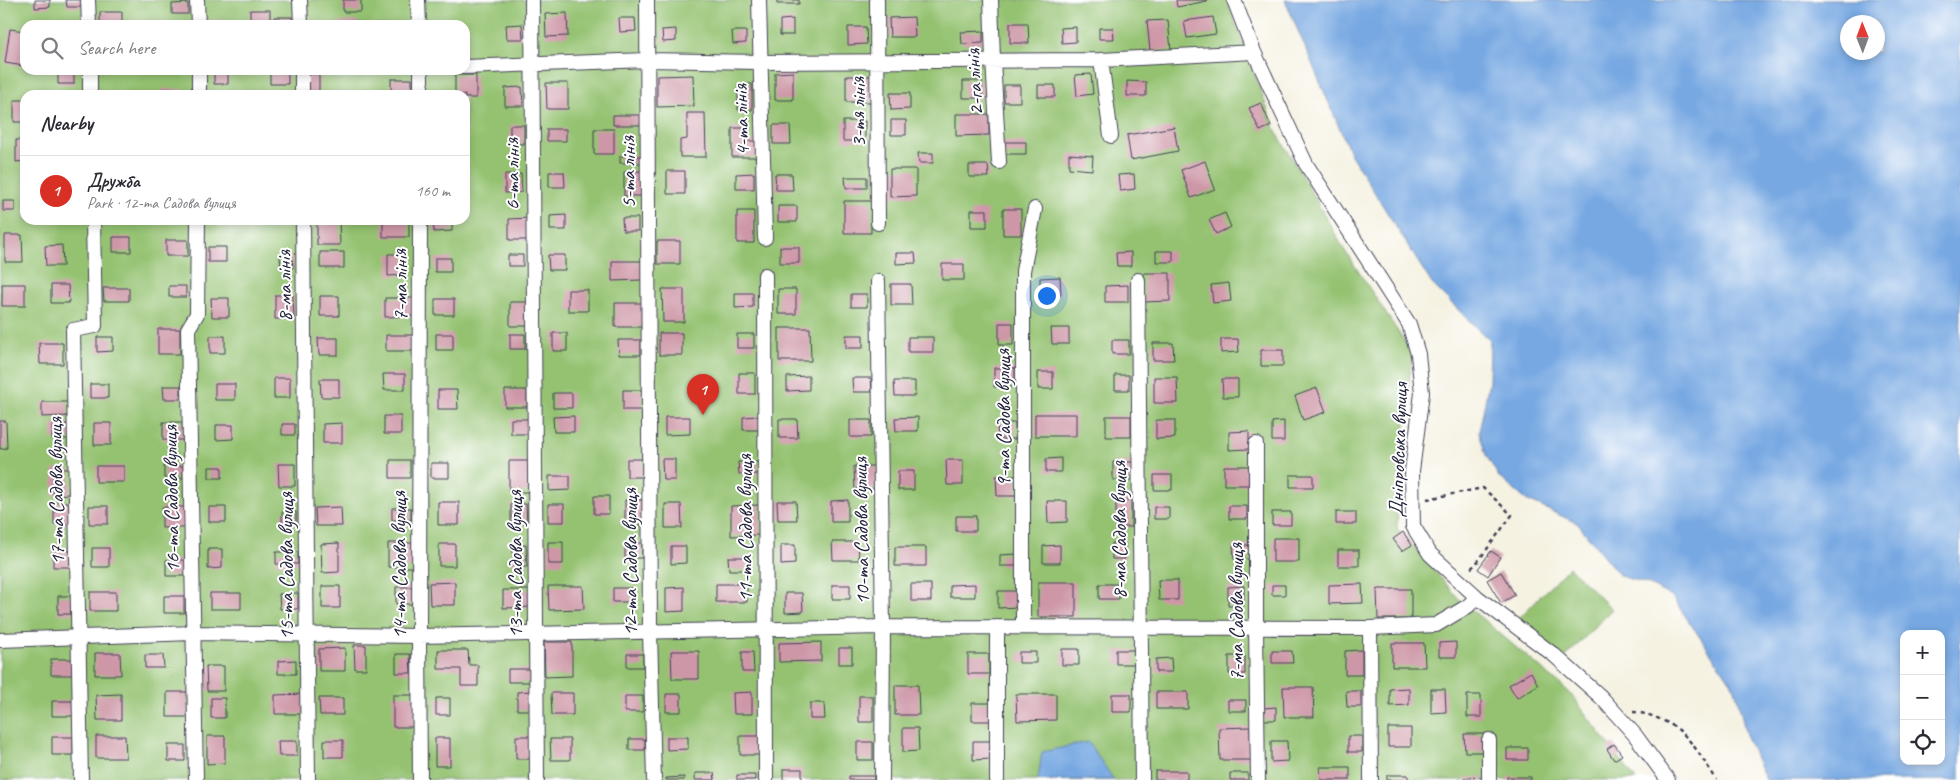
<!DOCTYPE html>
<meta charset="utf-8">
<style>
body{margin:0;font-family:Caveat,sans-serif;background:#f2f2f3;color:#2b2b33}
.controls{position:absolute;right:15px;bottom:15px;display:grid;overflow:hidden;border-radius:10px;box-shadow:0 2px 8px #0003}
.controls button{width:45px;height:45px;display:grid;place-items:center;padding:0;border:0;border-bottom:1px solid #e1e1e2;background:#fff;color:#2b2b33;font:25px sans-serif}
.compass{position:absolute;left:1840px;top:15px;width:45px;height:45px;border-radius:50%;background:#fff;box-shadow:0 2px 8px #0003;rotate:359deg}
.you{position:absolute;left:1046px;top:295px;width:18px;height:18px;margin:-12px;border:4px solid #fff;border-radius:50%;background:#1a73e8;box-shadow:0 0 0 8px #1a73e833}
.badge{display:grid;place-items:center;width:32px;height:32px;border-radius:50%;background:#d93025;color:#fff;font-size:16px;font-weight:700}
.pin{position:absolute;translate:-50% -41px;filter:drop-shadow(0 1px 2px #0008)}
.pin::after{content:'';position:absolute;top:26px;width:18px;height:15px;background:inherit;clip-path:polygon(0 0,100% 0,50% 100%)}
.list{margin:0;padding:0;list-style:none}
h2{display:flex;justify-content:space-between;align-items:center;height:65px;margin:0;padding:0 20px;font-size:21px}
h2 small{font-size:16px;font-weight:400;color:#7c7c81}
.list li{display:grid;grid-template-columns:32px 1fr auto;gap:15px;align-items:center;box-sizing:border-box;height:70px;padding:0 20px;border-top:1px solid #e1e1e2}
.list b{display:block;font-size:19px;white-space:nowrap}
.list p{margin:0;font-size:16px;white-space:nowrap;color:#7c7c81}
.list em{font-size:16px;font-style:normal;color:#7c7c81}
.icon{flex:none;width:28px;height:28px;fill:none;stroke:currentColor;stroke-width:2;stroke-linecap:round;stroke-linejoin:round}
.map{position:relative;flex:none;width:1960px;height:780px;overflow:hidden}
.search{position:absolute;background:#fff;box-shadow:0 2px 8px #0003;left:20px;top:20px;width:450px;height:55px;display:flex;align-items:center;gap:12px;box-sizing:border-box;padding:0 18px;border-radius:15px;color:#7c7c81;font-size:19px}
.panel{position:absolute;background:#fff;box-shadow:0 2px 8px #0003;left:20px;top:90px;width:450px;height:135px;border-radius:15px}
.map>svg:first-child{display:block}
.green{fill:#94c271;stroke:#5b7256;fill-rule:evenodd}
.water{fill:#77a8e2;stroke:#4c658e;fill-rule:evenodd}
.building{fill:#ce97a7}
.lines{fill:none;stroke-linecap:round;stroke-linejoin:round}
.minor-casing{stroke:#424154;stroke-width:16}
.path{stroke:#424154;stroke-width:2.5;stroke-dasharray:4 4;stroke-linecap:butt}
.minor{stroke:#fff;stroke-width:14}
.labels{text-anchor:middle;stroke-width:4;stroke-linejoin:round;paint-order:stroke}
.street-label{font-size:21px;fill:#22223b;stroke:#fff}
</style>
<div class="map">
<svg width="1960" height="780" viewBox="0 0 1960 780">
<rect width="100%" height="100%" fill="#fff"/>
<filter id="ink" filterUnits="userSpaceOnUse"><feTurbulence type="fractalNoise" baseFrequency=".02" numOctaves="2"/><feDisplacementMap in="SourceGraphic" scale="10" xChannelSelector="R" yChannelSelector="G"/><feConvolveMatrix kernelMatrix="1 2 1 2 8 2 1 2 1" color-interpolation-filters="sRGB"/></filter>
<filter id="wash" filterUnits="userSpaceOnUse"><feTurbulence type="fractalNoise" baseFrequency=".0096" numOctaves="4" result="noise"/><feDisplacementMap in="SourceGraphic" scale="20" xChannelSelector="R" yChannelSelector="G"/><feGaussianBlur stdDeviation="1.12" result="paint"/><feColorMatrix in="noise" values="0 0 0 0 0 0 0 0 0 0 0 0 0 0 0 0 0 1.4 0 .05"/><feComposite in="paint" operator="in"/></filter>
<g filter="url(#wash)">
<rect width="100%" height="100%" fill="#f5f2e2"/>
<path class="green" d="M0 0H1227L1275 129 1345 251 1412 353 1400 477 1397 528 1460 600 1569 692 1636 780H0ZM25 25H465V70H25ZM25 95H465V220H25Z
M1569 567 1612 609 1564 659 1518 619Z"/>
<path class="water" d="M1285 0H1960V780H1766L1747 739 1735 688 1672 597 1648 584 1620 576 1577 523 1526 500 1499 477 1486 455 1479 432 1489 382 1490 341 1432 284 1351 155ZM1848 22H1878V52H1848ZM1904 634H1941V761H1904Z
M1088 742 1114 780H1038L1042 752Z"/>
<g id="blocks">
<path class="building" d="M35 0H50V7L35 8Z
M66 0H84V7H67Z
M343 0H361V12H343Z
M777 0H799V4H777Z
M1176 0H1207V1L1177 7Z
M188 3V14H172V4Z
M250 10H270V22H250Z
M100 12H122V25H100Z
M567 13 568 36 546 37 545 14Z
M274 17H292V25H274Z
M914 17 915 37H890L889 18Z
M1213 17 1216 34 1187 38 1184 21Z
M619 18H635L636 31 620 32Z
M793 19V35H780V20Z
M211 20H228V25H211Z
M1168 20 1171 50 1150 51 1147 21Z
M358 21V25H339V22Z
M1010 23H1028L1029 43H1010Z
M522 24 523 39H507L506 25Z
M848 27H866L867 44 848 45Z
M1076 27V42L1062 43 1061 28Z
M1099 28H1113L1114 39H1099Z
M10 29 25 31 24 66 5 63Z
M676 29V41L663 42 662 30Z
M732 31H746V43L733 44Z
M983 31V43L962 44 961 32Z
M58 70H74V84H58Z
M214 71H228V84H214Z
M270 72H288V84H270Z
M793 72V100H775V73Z
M306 74H319V95H306Z
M1091 74 1093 94 1077 96 1075 75Z
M455 75H476V98H465V95H455Z
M693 75 694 106 657 107V76Z
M846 76H874V102H846Z
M391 79H412V95H391Z
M963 81H982V98H963Z
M1127 81 1146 82V96H1127Z
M546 83H568V109H547Z
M738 84H752V110H738Z
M1004 85H1020V102H1004Z
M1038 85H1055V97H1038Z
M522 87 523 106H505V88Z
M162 89H184V95H162Z
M890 93H910V109L891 110Z
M14 100H25V122H14Z
M1261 103 1271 126 1260 131 1249 108Z
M687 113H705L706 157H680V140L687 139Z
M956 114H989V135L956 136Z
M613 115H642V125H613Z
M891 120H906V135H891Z
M843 121H865V141H843Z
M510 125H524V144H510Z
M773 125H790L791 144H773Z
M1174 127 1178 151 1131 160 1127 135Z
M732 128H749V141H759V157H732Z
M547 129H566V141H547Z
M594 129H614V154H594Z
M16 140H25V161L16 162Z
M1003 142H1026V154H1003Z
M918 153H933V163H919Z
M1069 154 1093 156 1092 170 1069 168Z
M620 156H642V163H620Z
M1205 161 1215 189 1191 198 1181 170Z
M969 165H988L989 177H969Z
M890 169H916V196L890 197Z
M641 171V196H624V172Z
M667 171H685V194H667Z
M549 172H564L565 187H549Z
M754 173V189H736V174Z
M505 174H521L522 192 505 193Z
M775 174H792L793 190H776Z
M1134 174 1135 189 1120 191 1118 175Z
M845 177H867V188H846Z
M3 201H15V211H3Z
M844 201H871V233H844Z
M778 206H797V222H778Z
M1003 209H1021V235H1003Z
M971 210H987V227H971Z
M737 211H754V243H737Z
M1225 213 1231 227 1216 234 1209 220Z
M566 215V230H550V216Z
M529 218 530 240H509V219Z
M622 218H638V231H623Z
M272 220H286V223H272Z
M317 220H339L340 245H317Z
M383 220H409V237H383Z
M433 220H452V231L434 232Z
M5 235H22L23 262H5Z
M113 237H131V252H113Z
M166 240H188V256H166Z
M657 241H680V264H657Z
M62 245 63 266H46L45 246Z
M208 247H226V262H208Z
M780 247H799V263H780Z
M1156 251H1173V262H1156Z
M320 252H344V268H320Z
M1131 252V266H1117L1116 253Z
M896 253H915L916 263 896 264Z
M388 254H405V275L388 276Z
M508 255H523V266H508Z
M548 255H565V270H549Z
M292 256 293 268H281L280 257Z
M435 258H451V272H435Z
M612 261H642V280L612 281Z
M942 264H964V280H942Z
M1144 273H1170V301L1144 302Z
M1060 277 1061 295H1040V278Z
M1229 283 1231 301 1213 303 1211 285Z
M2 284H25V306H2Z
M891 284H911L912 305H891Z
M51 285H68L69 303H51Z
M1128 285V302H1105V286Z
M169 286H186V297H169Z
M103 288H129V301H104Z
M662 289H684V322H663Z
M778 289H796V314H778Z
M568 290H588V311H568Z
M735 293H753V307L735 308Z
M851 294H867V307H851Z
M275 295H293L294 319H275Z
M320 296H339V316H320Z
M211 298H229V317H212Z
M385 298H416V316L385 317Z
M435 299H454V315H435Z
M510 302H528V326H510Z
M615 303H644V327H615Z
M999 323H1013V345H999Z
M779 328H810L811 361H779Z
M1051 328H1069V344H1052Z
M158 329H180V354H158Z
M553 333H567V351H553Z
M659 333H682V355H659Z
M436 334H453V350H436Z
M510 334H525V349H510Z
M737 334H754V348H737Z
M386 335H415V351H386Z
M846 335H863V348H846Z
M210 336H225V353H210Z
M97 337H113V351L97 352Z
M908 337H933V352H908Z
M318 338H338V355H319Z
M1221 339H1238L1239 352 1221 353Z
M618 340H641V355H619Z
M1112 340H1129V354H1112Z
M39 343H63V364H40Z
M1153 343H1173L1174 360H1153Z
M1261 350H1283V366H1261Z
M994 368H1015V387H994Z
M1038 372H1053V389H1038Z
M739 373H755V394H739Z
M383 374H405V390H384Z
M1115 375H1129V390H1115Z
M809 376V390L787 391V377Z
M1154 377H1177L1178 403H1154Z
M274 378H290V398H274Z
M852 378H871L872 392H853Z
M320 379H339V397H321Z
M1222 379H1238V397H1223Z
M894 381H915V396H895Z
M90 384H108V398H90Z
M215 384H235V400H215Z
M163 386H181V399H164Z
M1317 388 1326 412 1303 420 1295 396Z
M438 390H457L458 409H438Z
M505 390H527V407H505Z
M623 390H642L643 410H623Z
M553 393H572V408H553Z
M42 402H68V416L42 417Z
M1035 414H1076V436H1035Z
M384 416H401V434H384Z
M574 416V432H554L553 417Z
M759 416V430H743V417Z
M1106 416H1131V437H1106Z
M665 417H690V434L665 435Z
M918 417V431H896L895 418Z
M511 419H529V434H511Z
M779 419H797L798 438H779Z
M850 420H871V437H850Z
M1156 420H1175V438L1156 439Z
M0 421H6L7 448 0 449Z
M1284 421V441H1272V422Z
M163 422H182L183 440H163Z
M94 423H111V445H94Z
M342 423V443H323V424Z
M997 423H1015V439H998Z
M70 424V439H52V425Z
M282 424H295V435H282Z
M216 425H233V439L216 440Z
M1249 431V449L1229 450V432Z
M1061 458V472H1046V459Z
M627 459H643V477H627Z
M662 459H675V480H663Z
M390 460H410V478H390Z
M946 460H963V485H947Z
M509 461H529V492H509Z
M738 462H758V474H739Z
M1113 462H1134V480H1113Z
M431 463H449V478H431Z
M278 464H295V486H279Z
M96 466H124V482H96Z
M164 466H183V478H164Z
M854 466H877V489H855Z
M1224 466H1250L1251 485H1224Z
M209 467H222V478H209Z
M53 469H70V494L53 495Z
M898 471H914V490H898Z
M1154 475H1172V490H1154Z
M1290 475H1313V487H1290Z
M549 476H570V490L549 491Z
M996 476H1017V496H997Z
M594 496H609V514H594Z
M625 500H643V525H625Z
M848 500V522H831V501Z
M1116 500H1131V527H1116Z
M777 501H796L797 520H778Z
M1047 501H1067V522L1048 523Z
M54 502H71L72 524H54Z
M438 502H459V525H438Z
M511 504H526L527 523H511Z
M548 504H564V522H548Z
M665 504H681L682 528H665Z
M760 505V535L731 536V506Z
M89 506H108V524H89Z
M1229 506H1247V519H1229Z
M162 507H187V528H162Z
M209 507H226V522H209Z
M341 507 342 526H316L315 508Z
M1154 507H1169V519H1154Z
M392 508H411V520H392Z
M282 512H296V523H282Z
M1272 512H1291V525H1272Z
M1336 512H1356V524H1336Z
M956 516H976V531H956Z
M1403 532 1412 545 1402 551 1393 539Z
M1273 538H1299V562H1273Z
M548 542H563V564H548Z
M832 542H858L859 560H833Z
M339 543V572L322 573 321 544Z
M388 543H412L413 567H388Z
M625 543H642V558H625Z
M1112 543H1125V559H1112Z
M439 544H455V566H439Z
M513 545H526L527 567H513Z
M781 545H795V564L781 565Z
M1060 545V563H1043V546Z
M1233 545H1249L1250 559H1234Z
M671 546H686V563L671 564Z
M895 547H926V566H895Z
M92 548H109V567H92Z
M208 549H222V568L208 569Z
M53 550H69L70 567H53Z
M1338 550H1359V566H1338Z
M1491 551 1500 557 1488 576 1478 569Z
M276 552H298V564H276Z
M1018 554 1019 566H1000V555Z
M728 557H747V570H729Z
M166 560H190V576H166Z
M1501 572 1515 595 1501 603 1487 580Z
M1158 580H1178V600H1159Z
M455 582V605H430L429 583Z
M1038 582H1076V617H1038Z
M716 584H747V602H716Z
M911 584H931V601H911Z
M975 584V597H950V585Z
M1099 584H1119V599H1099Z
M1362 584 1363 603 1329 604V585Z
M832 585H850V599H832Z
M1272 585H1285V595H1272Z
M322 586H340V608H322Z
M548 586H583L584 609 549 610Z
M1244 586V606H1228V587Z
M396 587H412V604H396Z
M684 587V611L666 612V588Z
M613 588H632V602H613Z
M1377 589H1411V619H1378Z
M503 590H531V607L503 608Z
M998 591H1019V607L998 608Z
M90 592H116V611H90Z
M210 593H241V609H210Z
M298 593V609H280L279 594Z
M785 593H802L803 612 785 613Z
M58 596H73V614H58Z
M164 596H184V613H164Z
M544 642H572V676L545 677Z
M821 642V661L779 662V643Z
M1456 642V657H1439V643Z
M1392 643H1424L1425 667H1392Z
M354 645H366V669H355Z
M345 648V671H319V649Z
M839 648H852V664H839Z
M1062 649H1079V665H1062Z
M438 650H468L469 665H478V686H461V669H438Z
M1116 650H1135V664H1116Z
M1362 650V675H1345V651Z
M671 651H699V679H672Z
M1272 651H1292L1293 663H1272Z
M742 652H753L754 672H742Z
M1019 652H1036V663H1019Z
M95 653H120L121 675H95Z
M396 654H410L411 673H396Z
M627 654H643V667H627Z
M968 654H989V674H968Z
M145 655H163L164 668H145Z
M1229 656H1245V674H1229Z
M1171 658 1172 672H1156V659Z
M51 659H73V675H51Z
M296 660V674H278V661Z
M206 666H224V691H207Z
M508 669H532V682H508Z
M1531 672 1538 685 1517 698 1509 685Z
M895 685H918L919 715H895Z
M1283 687H1313L1314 717H1284Z
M1409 688V705L1390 706V689Z
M1431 689H1445L1446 712 1431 713Z
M531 691V710H517V692Z
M1346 691H1361V707H1347Z
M167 692H188V717H167Z
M752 692V714H734L733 693Z
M1156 692H1188V709H1156Z
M551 693H573V715H552Z
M121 694V720H97L96 695Z
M304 694V714H275V695Z
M666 694H681V712H666Z
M1016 694H1056V720L1017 721Z
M1112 694H1131V712H1112Z
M393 695H415V727H393Z
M1467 695H1481V717H1467Z
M625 696H643V712H625Z
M859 696H873V722H859Z
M211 698H225V718H211Z
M319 698H343V715H320Z
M436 698H450V715H436Z
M1228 700H1246V711H1228Z
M52 701H73V716H52Z
M810 703H824L825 719H810Z
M972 703H990L991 721H972Z
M1276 707V720H1264V708Z
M1250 727 1251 760H1220L1219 728Z
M903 728H918L919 751 903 752Z
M1388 728H1411V747H1388Z
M1464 734H1484V752H1465Z
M96 736H125L126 758H96Z
M207 736H225V763L207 764Z
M516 736H534V759H516Z
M740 736H761V755H740Z
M1348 736H1362V752H1348Z
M52 737H73V755H52Z
M667 737H688V749L667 750Z
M435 738H450V766H435Z
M550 739H570V760H551Z
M629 739H645V750H629Z
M324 740H343V757H324Z
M278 741H297V756H279Z
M973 741H991V759L973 760Z
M1271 741H1287L1288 761 1271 762Z
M857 742H873V760H857Z
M1614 744 1622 755 1614 760 1607 749Z
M168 745H185V761H168Z
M1507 748H1528V760H1507Z
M1320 767H1350V780H1321Z
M783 769H802V780H783Z
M1155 771H1187V780H1155Z
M695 773H714L715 780H695Z
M1230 773H1248V780H1230Z
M737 775H755V780H737Z
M1387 775H1408V780H1387Z
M849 776H874V780H849Z
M684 777V780H666V778Z
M1483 777V780H1464V778Z
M1507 777H1531V780H1507Z"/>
</g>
</g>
<g filter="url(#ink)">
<use href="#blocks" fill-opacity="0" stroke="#424154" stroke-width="1"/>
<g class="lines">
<defs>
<path id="minor" d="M88 0 89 25
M197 0 198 25
M300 0 301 25
M418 0 419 25
M532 0 537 780
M647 0 650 632 654 780
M759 0 765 238
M877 0 878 223
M991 0 993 60 999 162
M1234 0 1254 52 1306 164 1409 324 1418 354 1422 393 1412 471 1413 526 1430 554 1477 597 1554 655 1601 697 1635 735 1668 780
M1101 60 1111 136
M465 67 647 60 759 62 1101 60 1254 52
M90 70V95
M199 70V95
M302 70V95
M421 95V70
M303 220 308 780
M765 275 766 780
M1138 280 1142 780
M878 281 883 627 882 780
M1256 444V628L1258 780
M1023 627V271L1035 209
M1370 628 1371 780
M0 640 193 633 419 636 883 627 1370 628 1436 625 1468 606 1477 597
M1489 740V780
M81 780 73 330 95 326 93 220
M196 780 188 329 197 314 198 220
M420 780 419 636 420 220
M997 780V627"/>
</defs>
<use href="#minor" class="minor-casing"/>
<path class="path" d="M1427 499 1483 488 1512 515 1476 564 1469 570
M1633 712C1646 712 1673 723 1682 733 1696 746 1706 765 1717 780"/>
<use href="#minor" class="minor"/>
</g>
</g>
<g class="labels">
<g class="street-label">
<text transform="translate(974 82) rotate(-93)" y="7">2-га лінія</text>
<text transform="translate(858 112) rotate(-90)" y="7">3-тя лінія</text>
<text transform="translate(741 120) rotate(-92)" y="7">4-та лінія</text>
<text transform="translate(628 172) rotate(-90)" y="7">5-та лінія</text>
<text transform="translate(512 174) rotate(-90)" y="7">6-та лінія</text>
<text transform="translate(400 285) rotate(-90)" y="7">7-ма лінія</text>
<text transform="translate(284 286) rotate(-91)" y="7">8-ма лінія</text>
<text transform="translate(1003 418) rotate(-90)" y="7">9-та Садова вулиця</text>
<text transform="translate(1398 450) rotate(-88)" y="7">Дніпровська вулиця</text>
<text transform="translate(56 491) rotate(-91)" y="7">17-та Садова вулиця</text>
<text transform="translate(171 499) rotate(-91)" y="7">16-та Садова вулиця</text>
<text transform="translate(745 528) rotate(-90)" y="7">11-та Садова вулиця</text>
<text transform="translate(1119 530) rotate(-90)" y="7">8-ма Садова вулиця</text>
<text transform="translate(861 531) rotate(-91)" y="7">10-та Садова вулиця</text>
<text transform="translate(630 562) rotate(-90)" y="7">12-та Садова вулиця</text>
<text transform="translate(515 564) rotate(-90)" y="7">13-та Садова вулиця</text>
<text transform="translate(399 565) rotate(-90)" y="7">14-та Садова вулиця</text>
<text transform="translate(286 566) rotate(-90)" y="7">15-та Садова вулиця</text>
<text transform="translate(1236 612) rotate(-90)" y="7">7-ма Садова вулиця</text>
</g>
</g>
</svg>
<div class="controls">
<button>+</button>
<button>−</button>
<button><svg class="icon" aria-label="locate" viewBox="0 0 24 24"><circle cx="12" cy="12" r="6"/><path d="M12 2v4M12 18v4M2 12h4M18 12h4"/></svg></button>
</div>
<svg class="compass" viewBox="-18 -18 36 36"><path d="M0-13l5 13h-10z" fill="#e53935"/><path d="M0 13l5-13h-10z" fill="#7c7c81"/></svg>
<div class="you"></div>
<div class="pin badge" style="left:703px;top:415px">1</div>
<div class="search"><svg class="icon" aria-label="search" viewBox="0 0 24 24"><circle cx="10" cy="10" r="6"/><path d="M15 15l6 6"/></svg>Search here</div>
<section class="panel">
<h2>Nearby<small></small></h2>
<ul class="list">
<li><span class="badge">1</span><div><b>Дружба</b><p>Park · 12-та Садова вулиця</p></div><em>160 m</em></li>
</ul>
</section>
</div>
